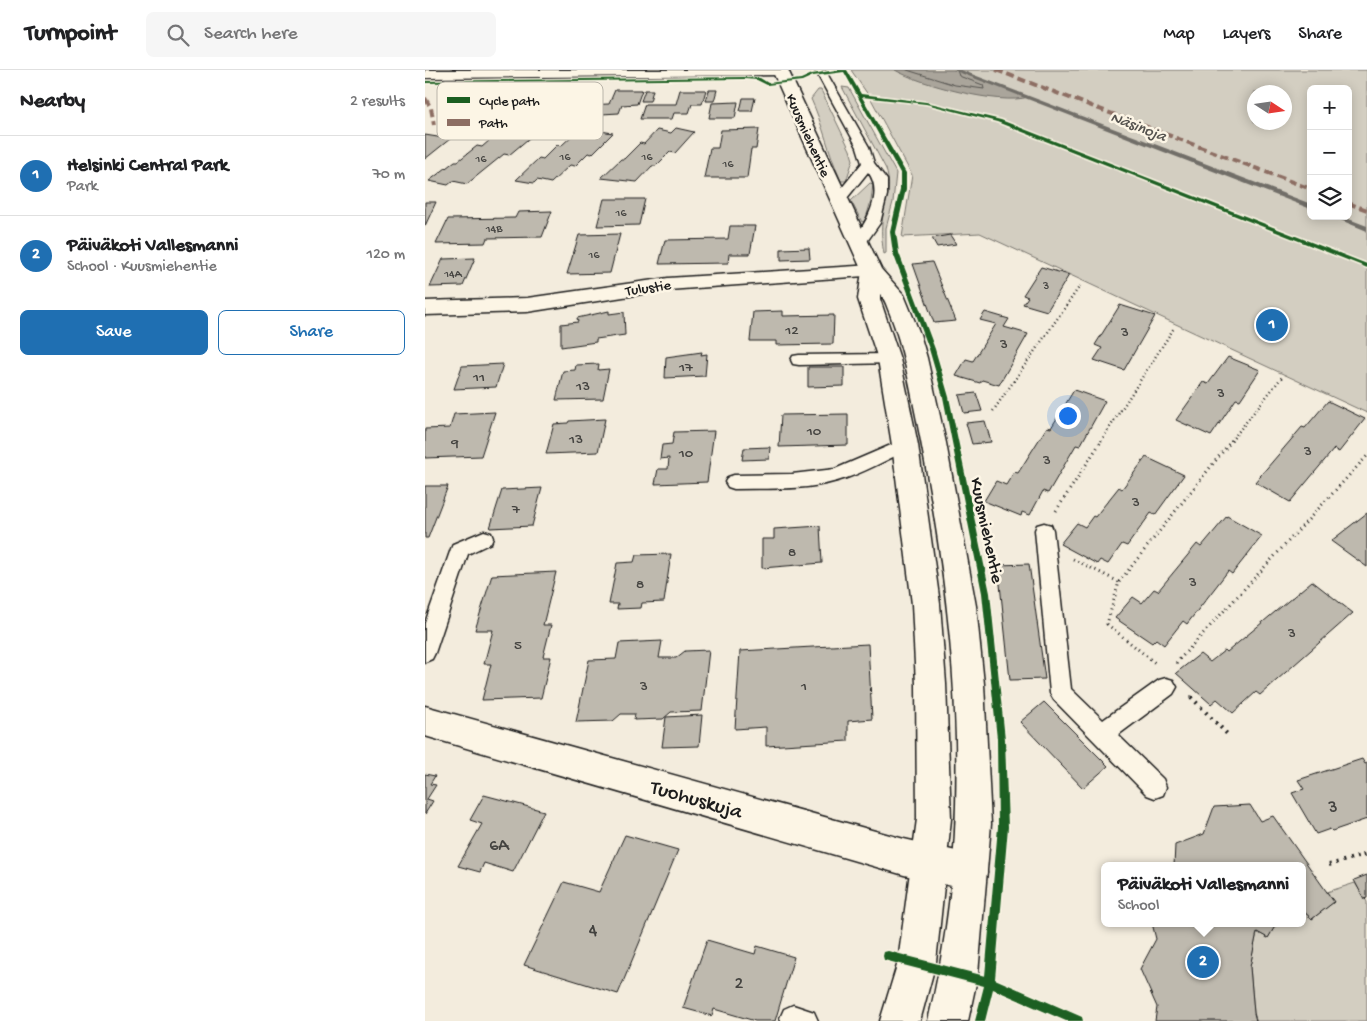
<!DOCTYPE html>
<meta charset="utf-8">
<style>
body{margin:0;font-family:"Gochi Hand",sans-serif;background:#f6f6f6;color:#202124}
.controls{position:absolute;right:15px;top:15px;display:grid;overflow:hidden;border-radius:8px;box-shadow:0 2px 12px #0003}
.controls button{width:45px;height:45px;display:grid;place-items:center;padding:0;border:0;border-bottom:1px solid #e0e0e0;background:#fff;color:#202124;font:25px sans-serif}
.compass{position:absolute;left:822px;top:15px;width:45px;height:45px;border-radius:50%;background:#fff;box-shadow:0 2px 12px #0003;rotate:102deg}
.you{position:absolute;left:642px;top:345px;width:18px;height:18px;margin:-12px;border:4px solid #fff;border-radius:50%;background:#1a73e8;box-shadow:0 0 0 8px #1a73e833}
.badge{display:grid;place-items:center;width:32px;height:32px;border-radius:50%;background:#1f6fb2;color:#fff;font-size:16px;font-weight:700}
.pin{position:absolute;translate:-50% -50%;border:2px solid #fff;box-shadow:0 1px 5px #0006}
.popup{position:absolute;left:676px;top:792px;width:205px;height:65px;box-sizing:border-box;display:grid;place-content:center;border-radius:8px;background:#fff;filter:drop-shadow(0 1px 4px #0005);font-size:16px;white-space:nowrap;color:#757577}
.popup b{font-size:19px;color:#202124}
.popup::after{content:'';position:absolute;left:50%;top:100%;margin-left:-10px;border:10px solid transparent;border-top-color:#fff}
.list{margin:0;padding:0;list-style:none}
h2{display:flex;justify-content:space-between;align-items:center;height:65px;margin:0;padding:0 20px;font-size:21px}
h2 small{font-size:16px;font-weight:400;color:#757577}
.list li{display:grid;grid-template-columns:32px 1fr auto;gap:15px;align-items:center;box-sizing:border-box;height:80px;padding:0 20px;border-top:1px solid #e0e0e0}
.list b{display:block;font-size:19px;white-space:nowrap}
.list p{margin:0;font-size:16px;white-space:nowrap;color:#757577}
.list em{font-size:16px;font-style:normal;color:#757577}
.actions{display:flex;gap:10px;padding:15px 20px}
.actions a{flex:1;padding:11px 0;border:1px solid #1f6fb2;border-radius:8px;text-align:center;font-size:18px;color:#1f6fb2}
.actions .main{background:#1f6fb2;color:#fff}
.icon{flex:none;width:28px;height:28px;fill:none;stroke:currentColor;stroke-width:2;stroke-linecap:round;stroke-linejoin:round}
.map{position:relative;flex:none;width:942px;height:951px;overflow:hidden}
header{display:flex;align-items:center;gap:30px;box-sizing:border-box;height:70px;padding:0 25px;background:#fff;border-bottom:1px solid #e0e0e0}
header strong{font-size:24px}
nav{display:flex;gap:28px;margin-inline-start:auto;font-size:18px}
.search{width:350px;height:45px;background:#f6f6f6;display:flex;align-items:center;gap:12px;box-sizing:border-box;padding:0 18px;border-radius:8px;color:#757577;font-size:19px}
main{display:flex}
aside{flex:1;background:#fff}
.map>svg:first-child{display:block}
.green{fill:#d3cec1;stroke:#78756e;fill-rule:evenodd}
.water{fill:#aaa59b;stroke:#716e68}
.lines{fill:none;stroke-linecap:round;stroke-linejoin:round}
.shore{stroke:#55534f;stroke-width:1}
.stream{fill:#716e68;fill-rule:evenodd}
.building{fill:#beb9ae;stroke:#1c1c1c}
.service-casing{stroke:#1c1c1c;stroke-width:3}
.minor-casing{stroke:#1c1c1c;stroke-width:3}
.tertiary-casing{stroke:#1c1c1c;stroke-width:3}
.secondary-casing{stroke:#1c1c1c;stroke-width:3}
.path-far2{stroke:#1c1c1c;stroke-width:2.5;stroke-dasharray:1 3;stroke-linecap:butt}
.path-far1{stroke:#1c1c1c;stroke-width:3;stroke-dasharray:1 4;stroke-linecap:butt}
.path{stroke:#1c1c1c;stroke-width:4;stroke-dasharray:2 5;stroke-linecap:butt}
.service{fill:#fcf5e5;fill-rule:evenodd}
.minor{fill:#fcf5e5;fill-rule:evenodd}
.tertiary{fill:#fcf5e5;fill-rule:evenodd}
.secondary{fill:#fcf5e5;fill-rule:evenodd}
.quiet{stroke:#8d6e63;stroke-width:4;stroke-dasharray:8 4;stroke-linecap:butt}
.cycleway-casing{stroke:#fcf5e5;stroke-width:3}
.cycleway{fill:#1b5e20;fill-rule:evenodd}
.labels{text-anchor:middle;stroke-width:5;stroke-linejoin:round;paint-order:stroke}
.far-number-label{font-size:12px;fill:#444340}
.far-street-label{font-size:15px;fill:#1c1c1c;stroke:#fcf5e5}
.number-label{font-size:15px;fill:#444340}
.far-water-label{font-size:16px;font-style:italic;fill:#55534f;stroke:#fcf5e5}
.street-label{font-size:18px;fill:#1c1c1c;stroke:#fcf5e5}
.near-number-label{font-size:18px;fill:#444340}
.near-street-label{font-size:21px;fill:#1c1c1c;stroke:#fcf5e5}
.key{fill:#fcf5e5;stroke:#b9b4a9;stroke-width:1}
.key-label{font-size:14px;fill:#1c1c1c}
</style>
<header>
<strong>Turnpoint</strong>
<div class="search"><svg class="icon" aria-label="search" viewBox="0 0 24 24"><circle cx="10" cy="10" r="6"/><path d="M15 15l6 6"/></svg>Search here</div>
<nav><a>Map</a><a>Layers</a><a>Share</a></nav>
</header>
<main>
<aside>
<h2>Nearby<small>2 results</small></h2>
<ul class="list">
<li><span class="badge">1</span><div><b>Helsinki Central Park</b><p>Park</p></div><em>70 m</em></li>
<li><span class="badge">2</span><div><b>Päiväkoti Vallesmanni</b><p>School · Kuusmiehentie</p></div><em>120 m</em></li>
</ul>
<div class="actions"><a class="main">Save</a><a>Share</a></div>
</aside>
<div class="map">
<svg width="942" height="951" viewBox="0 0 942 951">
<rect width="100%" height="100%" fill="#f3ecdd"/>
<filter id="ink" filterUnits="userSpaceOnUse"><feTurbulence type="fractalNoise" baseFrequency=".02" numOctaves="2"/><feDisplacementMap in="SourceGraphic" scale="10" xChannelSelector="R" yChannelSelector="G"/><feConvolveMatrix kernelMatrix="1 2 1 2 8 2 1 2 1" color-interpolation-filters="sRGB"/></filter>
<g filter="url(#ink)">
<path class="green" d="M426 0H942V343L555 163 477 167 487 105 446 29ZM886 19H923V146H886ZM829 22H859V52H829Z
M417 17 424 18 471 103 468 132 461 158V183L459 184C457 174 456 163 457 153 459 130 468 123 461 99Z
M393 20H396L425 80 428 90 421 111H416C404 84 398 55 386 29Z
M445 113 448 114 446 131 440 151 437 152 426 131Z
M930 813 942 832V951H831L829 943 825 897 832 862 843 868 852 853H877V840L887 849 909 832 902 822Z"/>
<path class="water" d="M470 0H531L603 27C576 36 494 14 470 0Z"/>
<g class="lines">
<path class="shore" d="M482 0 530 15 559 19 558 15 534 6 532 0"/>
<path class="stream" d="M528 0H536L886 134V139Z
M906 146H916L942 156V161Z"/>
</g>
<path class="building" d="M190 20H217L212 34 197 35 194 43 177 44 175 50H150L157 35 184 34Z
M220 20H228L225 31H216Z
M255 20H281L277 34H267L264 43H249L247 49H215L220 34H251Z
M284 20H292L289 31H281Z
M124 21H146L139 37H116L110 51H81L90 35H117Z
M151 21H166L161 33H146Z
M63 22H87L78 38 53 37Z
M90 23H99L93 33H84Z
M318 28H330L327 41H315Z
M313 32 310 48H284L287 33Z
M24 37H48L40 51H15Z
M251 58 269 62 250 83 245 82 231 96H227L212 112 176 108 196 89H199L215 73 219 74 232 60 246 63Z
M334 59 331 79H326L322 108H279L285 78H293L296 60Z
M169 60 188 63 167 84 163 83 150 96 145 95 126 113 112 110 109 113 91 110 114 88 118 89 132 75 136 76 152 61 165 64Z
M92 61 109 64 84 85 79 84 42 114 28 111 23 115 4 111 30 91H33L52 76 57 77 74 62 88 65Z
M0 65 25 69 0 89Z
M179 129H220L214 155 172 156Z
M0 132H11L0 156Z
M127 141 117 167 62 168 60 173 11 174 23 149 90 148 93 142Z
M305 156H330L325 184H304L303 193 234 194 240 170 303 169Z
M195 164 185 203 142 204 154 165Z
M525 165 531 174 512 177 507 168Z
M384 178 385 189 356 190V179Z
M50 188 38 216 5 217 18 189Z
M507 192 531 251 509 253 488 194Z
M616 197 644 205 622 241 598 234 603 227 598 225Z
M695 235 730 246 699 300 669 290 677 278 670 275Z
M184 241V244L199 242 200 265 171 269V272L136 277V254L153 252 152 248Z
M358 241V246L409 245 408 274 351 275V271H325L328 242Z
M560 242 584 249 579 257 603 264 574 315 557 310 555 313 531 306 541 289 548 291 571 254 555 250Z
M277 282 276 285 282 284 280 306 240 308 241 287Z
M803 287 835 300 815 330 811 329 786 366 751 350 778 312 783 314Z
M78 294 71 317 29 319 37 296Z
M174 294 173 300 184 299 178 329 131 330 138 301 150 300 151 295Z
M383 297H419V316L383 317Z
M649 320 680 331 655 376 651 375 623 423 618 421 605 445 597 442 596 446 559 431 571 411 581 415 589 402 593 403 622 357 626 358Z
M551 323 557 341 539 343 534 325Z
M903 331 940 349 914 382 909 379 865 432 830 412 877 357 880 358Z
M70 342 56 386 0 388V359L25 358 29 344Z
M423 344V375L354 377 356 345Z
M180 349 173 382 121 384 129 354 143 353 144 351Z
M560 351 566 372 547 374 541 353Z
M289 361 282 412 230 414 233 399H243L244 388 235 389 237 375 247 374 249 362Z
M345 377 344 389 317 390 319 378Z
M721 387 759 405 730 445 726 443 702 476 697 474 683 494 675 490 672 494 635 474 652 453 660 457 668 446 670 447 694 417 697 419Z
M0 416H23L3 468H0Z
M117 418 107 456 65 458 77 420Z
M942 443V497L906 471Z
M802 446 837 466 807 504 803 501 762 554 758 551 739 575 731 569 727 573 690 548 708 527 717 533 729 519 733 521 772 474 776 477Z
M395 456 397 493 337 498V469H349V459Z
M246 484 239 532 217 533 216 538 192 539 193 534H184L192 493 209 492 211 485Z
M604 494 620 609 585 610 573 495Z
M131 502 118 555H126L118 587H126L116 628 57 630 66 594H59L68 560H50L67 505Z
M887 511 928 543 835 625 831 622 808 643 792 629 786 634 751 603 775 584 785 592 800 580 802 582Z
M237 571 234 588H251L260 581 284 580 277 641 246 642 238 649 209 650 210 644H196L188 651 151 652 164 590 191 589 194 573Z
M443 574 447 649 423 651V671L341 676V657L310 659 315 581Z
M619 632 683 696 658 718 595 652Z
M277 645 274 676 237 677 241 647Z
M937 689 940 694 942 693V749L907 761 905 759 891 764 867 723 879 719 873 710Z
M0 704 10 706 5 714 11 715 2 729 8 731 0 744Z
M59 725 119 741 88 802 59 793 55 802 33 796 57 754 45 750Z
M825 735 835 751 848 746 909 832 887 849 877 840V796H749L750 775 779 764 789 737Z
M200 765 253 780 193 924 99 895 139 812 174 822Z
M942 805V828L939 829 929 810Z
M727 853H852L843 868 832 862 825 897 829 943 831 951H730L732 937 715 899 731 869Z
M282 870 330 884 332 876 369 887 350 951H330L289 939 287 946 258 938Z"/>
<g class="lines">
<defs>
<path id="service" d="M390 0H400L444 77 449 93 462 110V125L455 153 438 177 433 178 426 174C440 154 460 124 443 102L418 133H408L407 130 437 93 432 77Z
M464 284 470 285 472 289 470 293 374 295 368 294 366 290 368 286 374 285Z
M480 369 486 371 489 375 486 379C461 389 438 404 412 411 379 421 343 418 309 419L303 417 300 412 303 407 309 405 367 404 410 399Z
M619 453 626 455 628 460 646 619 678 650 734 610 741 608 748 610 752 617 748 624 693 665 738 709 741 717 738 725 730 728 722 725 629 630 625 623 610 460 612 455Z
M59 461 66 463 68 468 66 473 43 484 10 583 7 589 0 592V553L26 479 28 474Z
M368 935 389 942 393 951H356L355 948 359 939Z"/>
<path id="minor" d="M447 195 454 197 457 201 454 205 243 220 102 242 0 245V231L102 228 243 208Z
M0 636 479 769 544 784 557 789 562 802 557 815 544 820 479 805 0 666Z"/>
<path id="tertiary" d="M0 0H364L362 3 356 5 0 8Z"/>
<path id="secondary" d="M347 0H363L456 199 479 225 495 264 502 288 521 373 551 536 559 614 566 754 553 904 543 951H503C552 753 531 544 491 346 484 312 478 277 465 244 462 237 460 229 455 224V229L475 289 493 375 515 534 521 614 526 749 511 892 495 951H455L473 892 492 749 491 614 487 534 467 375 453 289 433 229 437 201Z"/>
</defs>
<use href="#service" class="service-casing"/>
<use href="#minor" class="minor-casing"/>
<use href="#tertiary" class="tertiary-casing"/>
<use href="#secondary" class="secondary-casing"/>
<path class="path-far2" d="M568 341 655 216
M676 371 749 258
M806 371 857 307"/>
<path class="path-far1" d="M631 441 677 370
M648 489 694 512 682 554 730 593
M694 512 807 370
M751 593 942 386
M765 626 768 629"/>
<path class="path" d="M766 627 805 667
M904 795 942 784"/>
<use href="#service" class="service"/>
<use href="#minor" class="minor"/>
<use href="#tertiary" class="tertiary"/>
<use href="#secondary" class="secondary"/>
<path class="quiet" d="M571 0 886 119
M0 28 6 38 9 55
M923 133 942 140"/>
<defs>
<path id="cycleway" d="M411 0H422L436 24 501 32 576 50 942 194V198L940 197 572 52 501 34 437 27 481 103V119L471 162 474 183 510 279 524 327 565 523 580 669 583 757 570 909 657 947 658 951H641L568 919 560 951H550L559 916 463 891 459 890 458 886 459 882 463 881 560 906 573 757 572 669 557 523 518 327 504 279 468 183 465 162 475 119V103L419 2 388 6 377 11 342 15 332 10 320 9 0 13V11L320 7 335 8 343 13 376 9 387 4Z"/>
</defs>
<use href="#cycleway" class="cycleway-casing"/>
<use href="#cycleway" class="cycleway"/>
</g>
</g>
<g class="labels">
<g class="far-number-label">
<text x="140" y="90">16</text>
<text x="222" y="90">16</text>
<text x="56" y="92">16</text>
<text x="303" y="97">16</text>
<text x="196" y="146">16</text>
<text x="69" y="162">14B</text>
<text x="169" y="188">16</text>
<text x="28" y="207">14A</text>
<text x="621" y="219">3</text>
</g>
<g class="far-street-label">
<text transform="translate(384 65) rotate(66)" y="5">Kuusmiehentie</text>
<text transform="translate(223 217) rotate(-8)" y="5">Tulustie</text>
</g>
<g class="number-label">
<text x="367" y="264">12</text>
<text x="700" y="266">3</text>
<text x="579" y="278">3</text>
<text x="261" y="301">17</text>
<text x="54" y="311">11</text>
<text x="158" y="320">13</text>
<text x="796" y="327">3</text>
<text x="389" y="365">10</text>
<text x="151" y="373">13</text>
<text x="30" y="377">9</text>
<text x="883" y="385">3</text>
<text x="261" y="387">10</text>
<text x="622" y="394">3</text>
<text x="711" y="436">3</text>
<text x="91" y="443">7</text>
<text x="367" y="486">8</text>
<text x="768" y="516">3</text>
<text x="215" y="518">8</text>
<text x="867" y="567">3</text>
<text x="93" y="579">5</text>
<text x="219" y="620">3</text>
<text x="379" y="620">1</text>
</g>
<g class="far-water-label">
<text transform="translate(714 55) rotate(21)" y="6">Näsinoja</text>
</g>
<g class="street-label">
<text transform="translate(563 460) rotate(78)" y="6">Kuusmiehentie</text>
</g>
<g class="near-number-label">
<text x="908" y="742">3</text>
<text x="74" y="780">6A</text>
<text x="168" y="865">4</text>
<text x="314" y="918">2</text>
</g>
<g class="near-street-label">
<text transform="translate(272 728) rotate(16)" y="7">Tuohuskuja</text>
</g>
</g>
<rect x="12" y="12" width="166" height="58" rx="8" class="key"/>
<rect x="22" y="27" width="23" height="6" fill="#1b5e20"/>
<rect x="22" y="49" width="23" height="7" fill="#8d6e63"/>
<g class="key-label">
<text x="54" y="35">Cycle path</text>
<text x="54" y="57">Path</text>
</g>
</svg>
<div class="controls">
<button>+</button>
<button>−</button>
<button><svg class="icon" aria-label="layers" viewBox="0 0 24 24"><path d="M12 4l9 5-9 5-9-5zM3 14l9 5 9-5"/></svg></button>
</div>
<svg class="compass" viewBox="-18 -18 36 36"><path d="M0-13l5 13h-10z" fill="#e53935"/><path d="M0 13l5-13h-10z" fill="#757577"/></svg>
<div class="you"></div>
<div class="pin badge" style="left:847px;top:255px">1</div>
<div class="pin badge" style="left:778px;top:892px">2</div>
<div class="popup"><b>Päiväkoti Vallesmanni</b>School</div>
</div>
</main>
